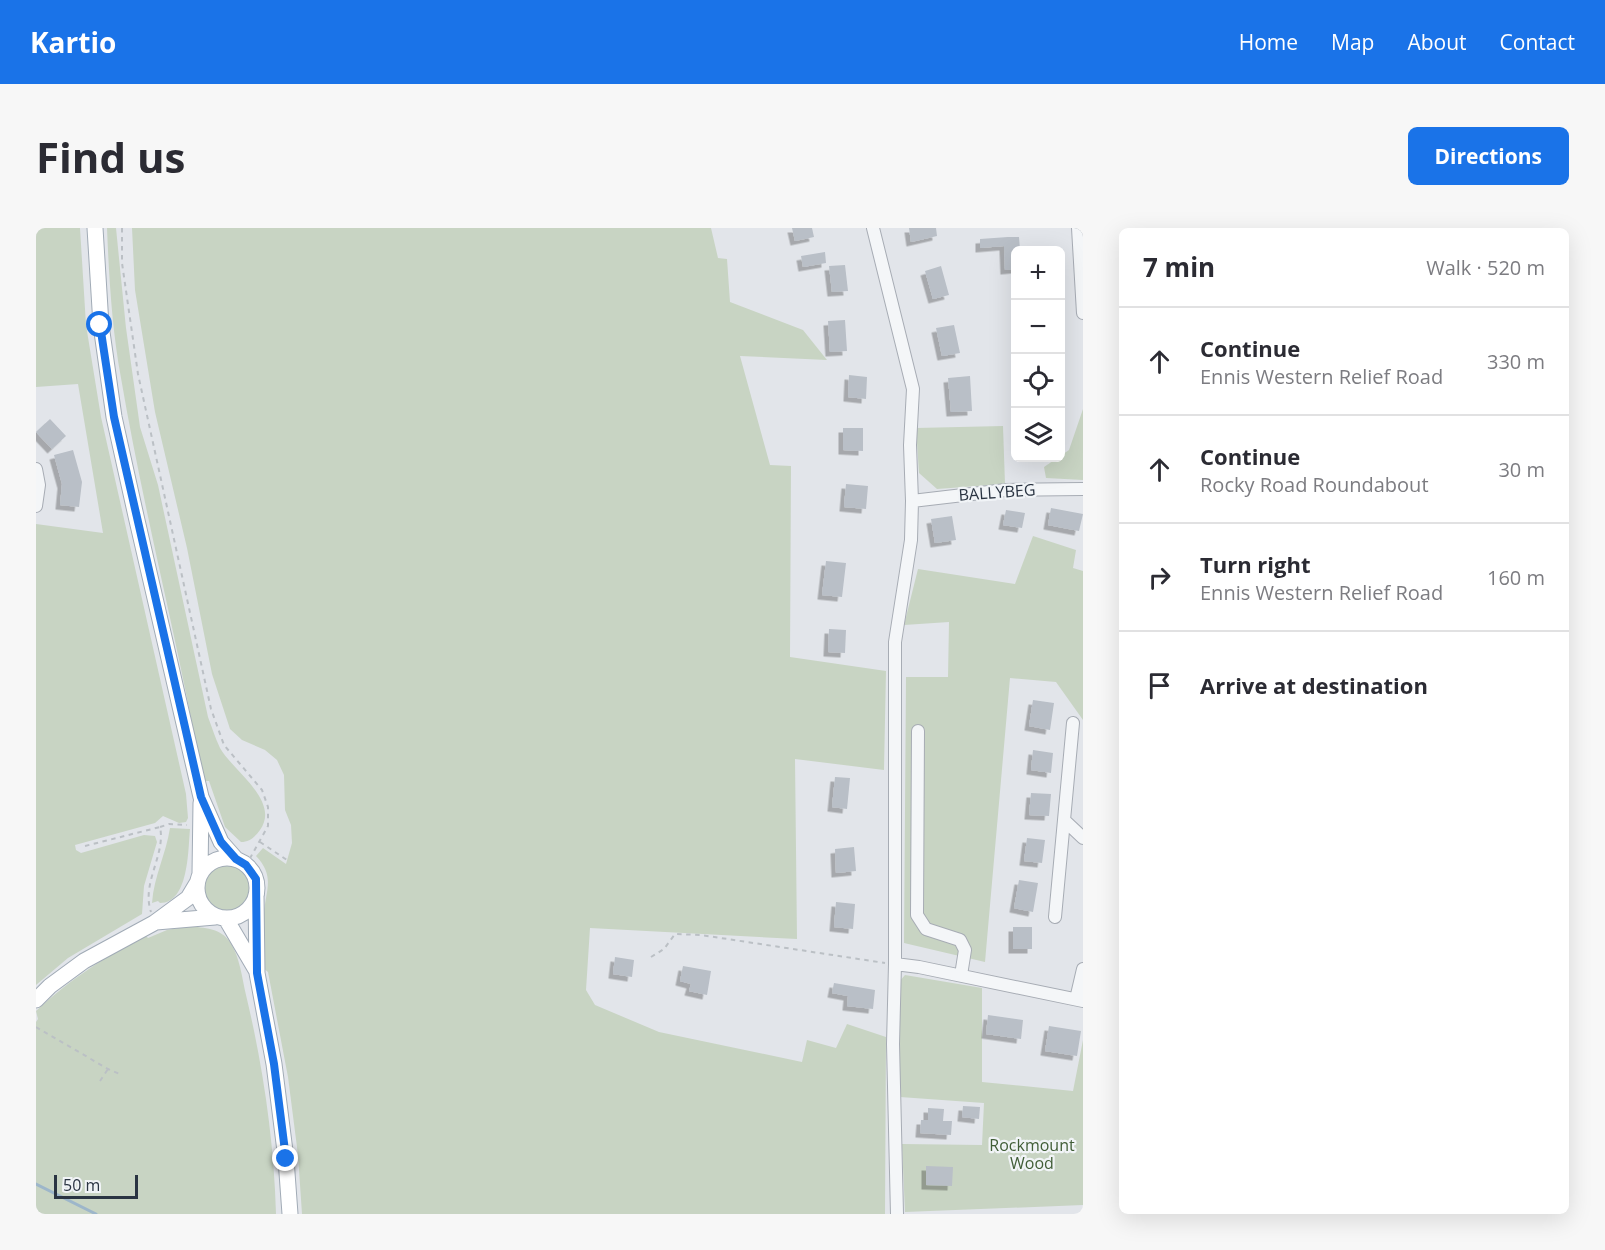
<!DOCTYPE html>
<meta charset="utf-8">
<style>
body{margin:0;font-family:"Open Sans",sans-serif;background:#f7f7f7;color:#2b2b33}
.controls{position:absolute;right:18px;top:18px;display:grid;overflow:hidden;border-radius:9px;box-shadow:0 6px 24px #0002}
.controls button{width:54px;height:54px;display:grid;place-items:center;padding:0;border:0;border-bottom:2px solid #e1e1e2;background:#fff;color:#2b2b33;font:30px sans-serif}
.scale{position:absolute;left:18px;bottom:15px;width:84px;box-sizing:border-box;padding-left:6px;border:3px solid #2a3442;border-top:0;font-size:16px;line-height:21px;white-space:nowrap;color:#2a3442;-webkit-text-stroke:4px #f1f4f7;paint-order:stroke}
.stop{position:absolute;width:18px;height:18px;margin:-14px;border:4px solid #1a73e8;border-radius:50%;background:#fff}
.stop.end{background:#1a73e8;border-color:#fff;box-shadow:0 2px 6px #0008}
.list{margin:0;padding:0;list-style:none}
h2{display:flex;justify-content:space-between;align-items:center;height:78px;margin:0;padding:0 24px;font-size:26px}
h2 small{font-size:20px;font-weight:400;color:#7c7c81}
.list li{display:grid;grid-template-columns:39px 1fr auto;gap:18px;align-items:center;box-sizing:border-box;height:108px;padding:0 24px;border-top:2px solid #e1e1e2}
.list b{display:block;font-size:22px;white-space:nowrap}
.list p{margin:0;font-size:20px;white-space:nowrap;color:#7c7c81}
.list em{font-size:20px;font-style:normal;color:#7c7c81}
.icon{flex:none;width:33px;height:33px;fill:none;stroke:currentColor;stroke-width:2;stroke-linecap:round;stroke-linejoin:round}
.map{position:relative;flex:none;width:1047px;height:986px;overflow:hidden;border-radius:9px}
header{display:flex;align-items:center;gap:36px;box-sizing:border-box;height:84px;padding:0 30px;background:#1a73e8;color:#fff}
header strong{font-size:28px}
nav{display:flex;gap:33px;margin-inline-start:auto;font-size:21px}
.intro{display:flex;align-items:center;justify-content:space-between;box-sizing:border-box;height:144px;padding:0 36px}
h1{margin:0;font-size:42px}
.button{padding:15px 27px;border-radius:9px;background:#1a73e8;color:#fff;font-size:21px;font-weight:700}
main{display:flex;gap:36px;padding:0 36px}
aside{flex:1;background:#fff;border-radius:9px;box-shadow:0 6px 24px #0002}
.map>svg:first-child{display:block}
.green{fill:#c8d4c3}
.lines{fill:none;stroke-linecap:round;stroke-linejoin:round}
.stream{stroke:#9db6ca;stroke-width:3}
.building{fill:#b9bfc7;filter:url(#shadow)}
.minor-casing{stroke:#a7acb4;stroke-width:14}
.major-casing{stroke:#a1abb6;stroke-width:17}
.path{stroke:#bbc0c5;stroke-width:2;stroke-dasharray:4.5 4.5;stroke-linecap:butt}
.minor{stroke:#f4f6f8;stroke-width:12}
.major{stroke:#fff;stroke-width:15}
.route{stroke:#1a73e8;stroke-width:8}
.labels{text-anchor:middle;stroke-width:4.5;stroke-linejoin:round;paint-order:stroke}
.street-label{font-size:16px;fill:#2a3442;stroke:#f1f4f7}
.park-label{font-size:16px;fill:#415e37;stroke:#f1f4f7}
</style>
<header>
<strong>Kartio</strong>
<nav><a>Home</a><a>Map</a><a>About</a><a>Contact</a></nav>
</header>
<div class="intro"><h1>Find us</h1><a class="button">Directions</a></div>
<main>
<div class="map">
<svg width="1047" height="986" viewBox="0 0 1047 986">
<defs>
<filter id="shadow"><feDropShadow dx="-4.5" dy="4.5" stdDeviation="0" flood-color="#0004"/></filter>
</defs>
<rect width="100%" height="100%" fill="#e2e5ea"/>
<path class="green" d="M0 0H44L50 97 65 189 150 566 152 590 150 594 143 595 127 588 119 595 39 617 40 622 45 625 108 607 119 608 121 614 108 658 106 686 32 730 0 757V296L67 305 42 156 0 159Z
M71 0H80L90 100 104 199 122 257 172 489C176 499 179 510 184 520 196 542 245 573 224 602 219 609 213 614 205 614L189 599 173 553H167C143 418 108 285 85 150 76 101 73 50 71 0Z
M96 0H675L682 30 691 31 694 74 767 102 791 132 704 128 734 237 755 238 754 429 850 443 848 542 759 531 761 711 554 700 550 762 559 777 623 804 766 834 771 812 800 820 811 796 850 809 849 986H266L262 927 252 849 232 744 226 739C227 722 226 704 228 686 229 663 240 649 220 628L227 620 250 636 256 615 255 597 249 582 248 547 241 532 229 522 206 512 194 501 176 446 151 320 119 184 99 62Z
M1047 181V252L1010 250 1008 239 1033 222Z
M967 198 969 256 901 261 883 245 880 200Z
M997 308 1040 322 1037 340 1047 343V492L1020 454 974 450 949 734 868 715 870 449H912L913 394 868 397 882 341 979 356Z
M134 600 154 601C152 622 153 675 124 675L122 673 116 675C118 648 130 626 134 600Z
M167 660a24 24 0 1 1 48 0a24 24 0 1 1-48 0Z
M153 698C168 700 185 700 194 714 204 729 206 750 210 767 227 838 238 913 240 986H0V794L2 791 0 783C36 750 66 731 109 707L112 710 131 702Z
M869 747 946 760V854L1037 863 1047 812V977L869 984 866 916 946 917 948 875 864 869 863 754Z"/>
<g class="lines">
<path class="stream" d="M0 956 60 986"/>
</g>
<path class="building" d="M756 0H776L778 9 759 13Z
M873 0H900L901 8 875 14Z
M972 9H983L984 22H980V41L969 42 968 18 944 20V11Z
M789 24 790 35 767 39 765 28Z
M809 37 812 63 796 64 793 38Z
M905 38 913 67 897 71 889 43Z
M809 92 811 123 794 124 792 93Z
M918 97 924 125 906 128 900 100Z
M813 147 831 149 830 171 812 169Z
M934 148 936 183 915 184 912 150Z
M14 191 30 208 16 221 0 204Z
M807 200H827V223L807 222Z
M37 222 46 254 43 279 24 277 26 256 18 227Z
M810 256 832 258 830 281 808 279Z
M1015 280 1047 286 1043 303 1012 297Z
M970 282 989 285 986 300 967 297Z
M916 288 920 312 899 315 895 291Z
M790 333 810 335 806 369 786 367Z
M793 401 810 402 809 425 792 424Z
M997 472 1018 475 1014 502 993 498Z
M997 522 1017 525 1015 545 995 542Z
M799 549 814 550 811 581 796 579Z
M995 565 1015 566 1013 588 993 587Z
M991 610 1009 612 1006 635 988 633Z
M818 619 820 643 800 645 799 621Z
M983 652 1002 655 997 684 978 680Z
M800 674 819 676 817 701 798 699Z
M977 699H996V721H977Z
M579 729 598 732 596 749 577 746Z
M647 738 675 743 671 767 653 763 655 756 644 753Z
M798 755 839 762 837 781 811 778 812 768 796 765Z
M952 787 987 792 985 811 950 806Z
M1013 798 1045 803 1041 828 1009 823Z
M927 878 944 879 943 891 926 889Z
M892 880 908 881 907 893H916L915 907 884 905 885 892H892Z
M890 938 917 939 916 958 890 957Z"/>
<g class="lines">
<defs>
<path id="minor" d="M837 0 877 161 874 217 876 273 875 312 859 414V736L857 816 861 986
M1042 0 1047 85
M0 241 3 257 0 278
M876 273 970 262 1047 261
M882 503 881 687 890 701 924 712 929 722 925 747
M1028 592 1047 610
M1019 689 1037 495
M859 736 883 739 1047 773
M1040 771 1047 741"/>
<path id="major" d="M59 0 65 97 78 189 100 288 165 569 185 614 200 631
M161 660a30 30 0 1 1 60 0a30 30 0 1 1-60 0Z
M164 645 165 575
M220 667 221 745 238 836 250 931 254 986
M190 691 220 742
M120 694 179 689
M0 772 14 758 48 733 118 695 152 670 161 655"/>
</defs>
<use href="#minor" class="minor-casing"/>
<use href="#major" class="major-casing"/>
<path class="path" d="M86 0V35L102 146 175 481 188 517 226 562 232 579V598L213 632
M124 599 133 596 151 597
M224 614 251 632
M49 618 124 599C130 627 105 655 115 684
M615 729 628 721 639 706 665 707 849 735
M0 799 72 841 86 847
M64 853 72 841"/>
<use href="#minor" class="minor"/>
<use href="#major" class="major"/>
</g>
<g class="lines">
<path class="route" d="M64 97 78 189 165 569 185 614 200 631 210 637 220 651 221 745 238 836 250 931"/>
</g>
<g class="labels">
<g class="street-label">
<text transform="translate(961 264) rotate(-4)" y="6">BALLYBEG</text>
</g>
<g class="park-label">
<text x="996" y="923">Rockmount<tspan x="996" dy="18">Wood</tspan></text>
</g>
</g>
</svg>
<div class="controls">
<button>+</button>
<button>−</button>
<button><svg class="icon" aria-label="locate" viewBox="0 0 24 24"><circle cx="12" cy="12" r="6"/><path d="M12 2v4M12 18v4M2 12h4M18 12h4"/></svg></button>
<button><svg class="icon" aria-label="layers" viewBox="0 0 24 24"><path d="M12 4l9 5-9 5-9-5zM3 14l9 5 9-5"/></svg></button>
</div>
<div class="scale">50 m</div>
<div class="stop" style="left:64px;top:97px"></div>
<div class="stop end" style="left:250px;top:931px"></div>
</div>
<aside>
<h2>7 min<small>Walk · 520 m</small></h2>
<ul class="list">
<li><svg class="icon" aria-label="ahead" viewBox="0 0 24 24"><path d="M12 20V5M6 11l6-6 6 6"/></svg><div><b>Continue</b><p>Ennis Western Relief Road</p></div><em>330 m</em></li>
<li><svg class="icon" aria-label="ahead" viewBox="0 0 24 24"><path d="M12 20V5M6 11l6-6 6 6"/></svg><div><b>Continue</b><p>Rocky Road Roundabout</p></div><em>30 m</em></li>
<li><svg class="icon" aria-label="right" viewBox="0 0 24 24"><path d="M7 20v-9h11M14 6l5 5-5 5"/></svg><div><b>Turn right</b><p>Ennis Western Relief Road</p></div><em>160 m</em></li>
<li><svg class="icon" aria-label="arrive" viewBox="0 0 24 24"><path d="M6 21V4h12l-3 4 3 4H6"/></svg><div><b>Arrive at destination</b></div></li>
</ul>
</aside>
</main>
